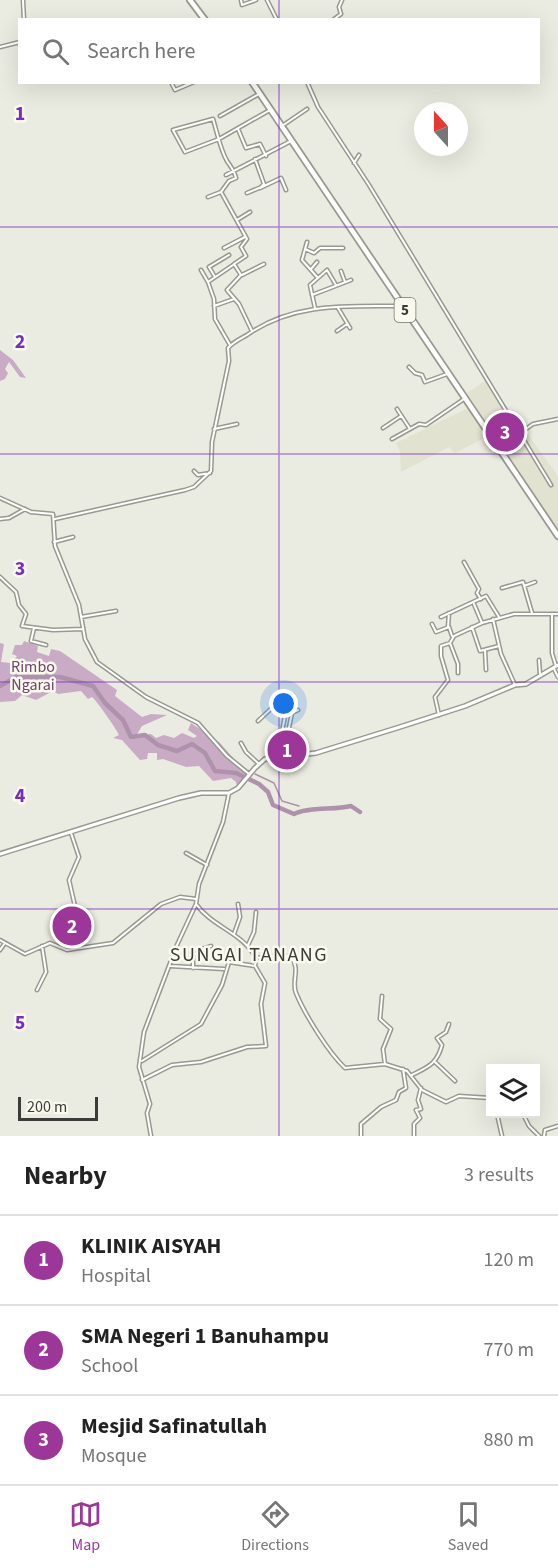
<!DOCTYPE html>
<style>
body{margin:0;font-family:"Source Sans 3",sans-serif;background:#f2f2f2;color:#222}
.controls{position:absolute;right:18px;bottom:18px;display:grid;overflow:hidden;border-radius:0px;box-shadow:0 6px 24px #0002}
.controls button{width:54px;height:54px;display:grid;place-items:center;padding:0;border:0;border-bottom:2px solid #e0e0e0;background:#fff;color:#222;font:30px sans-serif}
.compass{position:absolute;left:414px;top:102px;width:54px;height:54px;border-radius:50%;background:#fff;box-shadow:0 6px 24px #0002;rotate:339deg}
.scale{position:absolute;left:18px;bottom:15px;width:80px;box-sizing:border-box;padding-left:6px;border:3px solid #3b3b37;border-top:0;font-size:16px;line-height:21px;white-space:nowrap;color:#3b3b37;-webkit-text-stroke:4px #f9f9ee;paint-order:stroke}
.you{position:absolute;left:284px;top:704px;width:21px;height:21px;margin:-15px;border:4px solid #fff;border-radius:50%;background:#1a73e8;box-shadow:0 0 0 9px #1a73e833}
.badge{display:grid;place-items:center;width:39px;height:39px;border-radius:50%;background:#9d3699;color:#fff;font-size:20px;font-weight:700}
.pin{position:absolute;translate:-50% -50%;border:3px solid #fff;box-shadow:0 2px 6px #0006}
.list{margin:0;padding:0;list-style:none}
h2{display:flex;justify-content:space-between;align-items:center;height:78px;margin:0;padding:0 24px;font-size:26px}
h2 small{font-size:20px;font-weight:400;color:#767676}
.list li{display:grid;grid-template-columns:39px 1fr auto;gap:18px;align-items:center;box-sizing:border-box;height:90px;padding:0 24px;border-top:2px solid #e0e0e0}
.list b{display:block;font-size:22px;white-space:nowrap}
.list p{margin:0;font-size:20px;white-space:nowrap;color:#767676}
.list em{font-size:20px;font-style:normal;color:#767676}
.icon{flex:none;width:33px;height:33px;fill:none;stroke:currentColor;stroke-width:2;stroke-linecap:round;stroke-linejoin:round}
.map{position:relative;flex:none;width:558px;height:1136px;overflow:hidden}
.search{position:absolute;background:#fff;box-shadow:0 6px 24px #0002;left:18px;right:18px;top:18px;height:66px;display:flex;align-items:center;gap:15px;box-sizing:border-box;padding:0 21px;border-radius:0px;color:#767676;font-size:22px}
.sheet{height:348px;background:#fff}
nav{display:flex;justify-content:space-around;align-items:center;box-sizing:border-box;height:84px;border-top:2px solid #e0e0e0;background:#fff;font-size:16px;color:#767676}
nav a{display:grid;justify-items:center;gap:3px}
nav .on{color:#9d3699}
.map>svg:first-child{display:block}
.built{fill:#e2e2d0}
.forest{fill:#c9abc6}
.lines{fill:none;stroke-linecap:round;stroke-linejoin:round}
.stream{stroke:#ae92ab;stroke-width:1.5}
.river{stroke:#ae92ab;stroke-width:4.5}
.minor-casing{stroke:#98998f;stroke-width:5}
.secondary-casing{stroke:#98998f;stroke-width:6}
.trunk-casing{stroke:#98998f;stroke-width:8}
.minor{stroke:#fff;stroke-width:2}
.secondary{stroke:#fff;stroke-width:3}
.trunk{stroke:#fff;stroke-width:4.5}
.grid{fill:none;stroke:#7b2cbf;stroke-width:1.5;stroke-opacity:0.55}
.labels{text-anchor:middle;stroke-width:5;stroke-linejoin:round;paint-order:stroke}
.shield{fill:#f9f9ee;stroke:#74746e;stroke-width:1.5}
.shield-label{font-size:15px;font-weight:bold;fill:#3b3b37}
.park-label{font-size:16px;fill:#6e456b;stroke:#f9f9ee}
.quarter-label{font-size:20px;letter-spacing:1.5px;fill:#3b3b37;stroke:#f9f9ee}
.grid-label{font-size:20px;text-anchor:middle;font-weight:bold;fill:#7b2cbf;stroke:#f9f9ee;stroke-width:5;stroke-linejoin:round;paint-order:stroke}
</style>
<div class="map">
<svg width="558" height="1136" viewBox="0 0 558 1136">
<rect width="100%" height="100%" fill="#ebece1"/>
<path class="built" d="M486 380 520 432 524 429 558 476V532L467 393Z
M470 407 490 435 455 453 449 447 401 472 400 452 396 443Z"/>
<path class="forest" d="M0 350 13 360 26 378 20 377 9 362 5 369 8 373 5 379 0 381Z
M24 641 38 646 37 652 49 656 51 649 60 651 117 690 115 696 142 717 151 714 167 715 142 726 136 736 151 734 156 738 164 735 174 738 182 733 194 738 197 736 188 730 191 723 219 742 244 770H254L238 790 236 782 231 778 213 781 199 766 186 767 163 759 157 760V753H148L147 759 140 760 122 740 113 738 119 735C117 730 97 701 92 697L88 699 81 691 58 694 53 691 36 700 22 695 15 701 0 702V643L4 644 1 662 11 663 17 656 12 654 15 645H22Z"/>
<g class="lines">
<path class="stream" d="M255 774 274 783 282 801 299 806"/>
<path class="river" d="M0 686 16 677H60L93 686 105 703 123 720 131 737 145 735 158 745 177 751 192 744 205 753 215 771 236 773 259 784 268 792 273 805 294 814C307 807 335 810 351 806L360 812"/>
<defs>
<path id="minor" d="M23 0 24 20
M241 0 242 5 256 0
M267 0 277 20
M333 20 341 14 339 7 342 0
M0 47 20 42
M171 82 175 90 194 82
M307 82 318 107 369 185 551 485
M220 116 259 94
M282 126 307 109
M238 129 246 148 260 144 266 156
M255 159 264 184 260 188 281 178 286 190
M354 163 359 155
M226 175 291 141
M247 193 259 188
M208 197 221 192
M237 220 250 212
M307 242 302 260 318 278
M224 248 245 237
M305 249 314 253 320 248H343
M311 269 317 262
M201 270 208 282 214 299 215 319 230 345
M341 271 345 282
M242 275 264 264
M215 277 209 267 229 255
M208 282 233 265
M312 295 351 280
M214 306 234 299
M315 308 310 285 327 270 336 285
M338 308 350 328
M252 331 239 304 227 290 241 275 234 264 246 256 241 247 247 239 221 192 229 181 236 178C234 170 231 167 227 161 220 149 217 132 213 119L173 130 185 152 219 139 270 110
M337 331 347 324
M409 367 415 373 422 375 425 382 447 374
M397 409 410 429
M383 428 401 416
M214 429 237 424
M519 434 533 424 558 419
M392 439 419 424 426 425 464 399
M194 471 198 475 210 473
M0 498 31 512 53 514 55 546 79 605 85 639 97 662 146 697 198 723 227 756 249 774
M0 519 9 518 25 509
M55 519 185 490 194 487 211 471 212 442 229 361 228 348C233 342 240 339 247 335 293 302 348 306 402 306
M54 542 73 537
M464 562 479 589 477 593 481 599
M0 577 16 592 19 605 26 614 22 626 53 630 83 629
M524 586 535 582
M502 588 523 582 532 613
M474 604 482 623
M552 614V653L556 666
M81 617 116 611
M441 617 486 596 499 617
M493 619 501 654 515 685
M432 624 436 632 449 627 452 636
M448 627 449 613
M472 627 480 651 499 646
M34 628 31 641 46 645
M450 643 458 664V673
M485 650 486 670
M539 660 540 674
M554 669 558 677
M439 715 435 697 448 680 441 656V646L450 643 454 636 482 623 514 614H558
M258 721 275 705 286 715
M274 737 276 745
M241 743 246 752 259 764
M280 743 286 742 292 713
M276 757V745L280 742 285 716 298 710
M71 833 79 857 69 880 77 915
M186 853 207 865
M196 904C212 927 242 932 256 958L281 955 291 957C301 969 291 982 296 993 305 1015 329 1053 345 1068L385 1064 407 1071 422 1090 446 1102 459 1096 490 1098
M234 934 240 917 238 904
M0 940 25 954 50 943 67 950 113 943 161 904 180 897 196 899
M248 945 254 932 256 912
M0 950 5 943
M170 966 224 969
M193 968V956L202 949 211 946
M37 990 46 972 42 946
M382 996 380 1019 391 1029 383 1049 385 1064
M142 1061 201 1024 222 985 229 962 255 966
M435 1062 455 1081
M412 1075C428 1067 437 1064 442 1045L437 1038 446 1032 449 1024
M142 1080 172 1065 201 1062 247 1047 266 1046 261 1004 265 983 255 966 256 959
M497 1114 502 1136
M523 1114 529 1126 539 1136
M151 1136 147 1113 150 1104 139 1067 144 1032 177 945 196 904 199 884 223 822 229 793
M361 1136V1124L381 1107 396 1100 399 1092 406 1088 403 1069
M414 1136V1124L420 1118 416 1110 421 1109 418 1100 421 1088
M544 1136 545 1130 558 1126"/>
<path id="secondary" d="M0 854 179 798 201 793H229L238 788 255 768 265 759 316 753 400 727 465 706 515 685 526 684 558 665"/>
<path id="trunk" d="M190 0 205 20
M252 82 558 536"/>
</defs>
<use href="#minor" class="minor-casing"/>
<use href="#secondary" class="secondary-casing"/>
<use href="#trunk" class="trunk-casing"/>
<use href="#minor" class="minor"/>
<use href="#secondary" class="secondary"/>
<use href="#trunk" class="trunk"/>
</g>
<path class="grid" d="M279 0V20M279 82V1136M0 227H558M0 454H558M0 682H558M0 909H558"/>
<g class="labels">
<rect class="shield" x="394.5" y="298" width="21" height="24" rx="4.5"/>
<g class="shield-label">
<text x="405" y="315">5</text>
</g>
<g class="park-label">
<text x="33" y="672">Rimbo<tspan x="33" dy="18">Ngarai</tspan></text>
</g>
<g class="quarter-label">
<text x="249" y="961">SUNGAI TANANG</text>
</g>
</g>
<g class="grid-label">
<text x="20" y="120">1</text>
<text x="20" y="348">2</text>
<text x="20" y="575">3</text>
<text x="20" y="802">4</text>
<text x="20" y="1029">5</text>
</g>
</svg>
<div class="controls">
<button><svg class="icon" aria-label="layers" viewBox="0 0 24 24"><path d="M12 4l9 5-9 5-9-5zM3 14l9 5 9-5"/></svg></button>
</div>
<svg class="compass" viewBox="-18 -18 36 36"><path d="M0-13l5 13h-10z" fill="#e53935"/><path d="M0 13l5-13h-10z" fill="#767676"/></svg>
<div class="scale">200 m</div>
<div class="you"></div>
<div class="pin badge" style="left:287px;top:750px">1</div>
<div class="pin badge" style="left:72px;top:926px">2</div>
<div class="pin badge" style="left:505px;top:432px">3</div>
<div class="search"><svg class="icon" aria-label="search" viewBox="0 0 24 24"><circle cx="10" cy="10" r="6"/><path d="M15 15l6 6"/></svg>Search here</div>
</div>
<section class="sheet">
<h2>Nearby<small>3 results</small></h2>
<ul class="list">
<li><span class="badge">1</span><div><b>KLINIK AISYAH</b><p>Hospital</p></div><em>120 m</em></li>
<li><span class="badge">2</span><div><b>SMA Negeri 1 Banuhampu</b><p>School</p></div><em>770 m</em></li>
<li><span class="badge">3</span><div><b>Mesjid Safinatullah</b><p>Mosque</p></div><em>880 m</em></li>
</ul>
</section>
<nav>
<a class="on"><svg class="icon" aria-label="map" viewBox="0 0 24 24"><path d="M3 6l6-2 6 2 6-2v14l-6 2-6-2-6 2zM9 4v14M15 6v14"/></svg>Map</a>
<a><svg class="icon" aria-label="directions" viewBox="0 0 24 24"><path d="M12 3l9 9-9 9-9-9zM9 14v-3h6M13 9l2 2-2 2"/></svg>Directions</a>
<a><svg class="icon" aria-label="saved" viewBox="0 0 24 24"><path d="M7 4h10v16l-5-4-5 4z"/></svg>Saved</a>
</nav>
